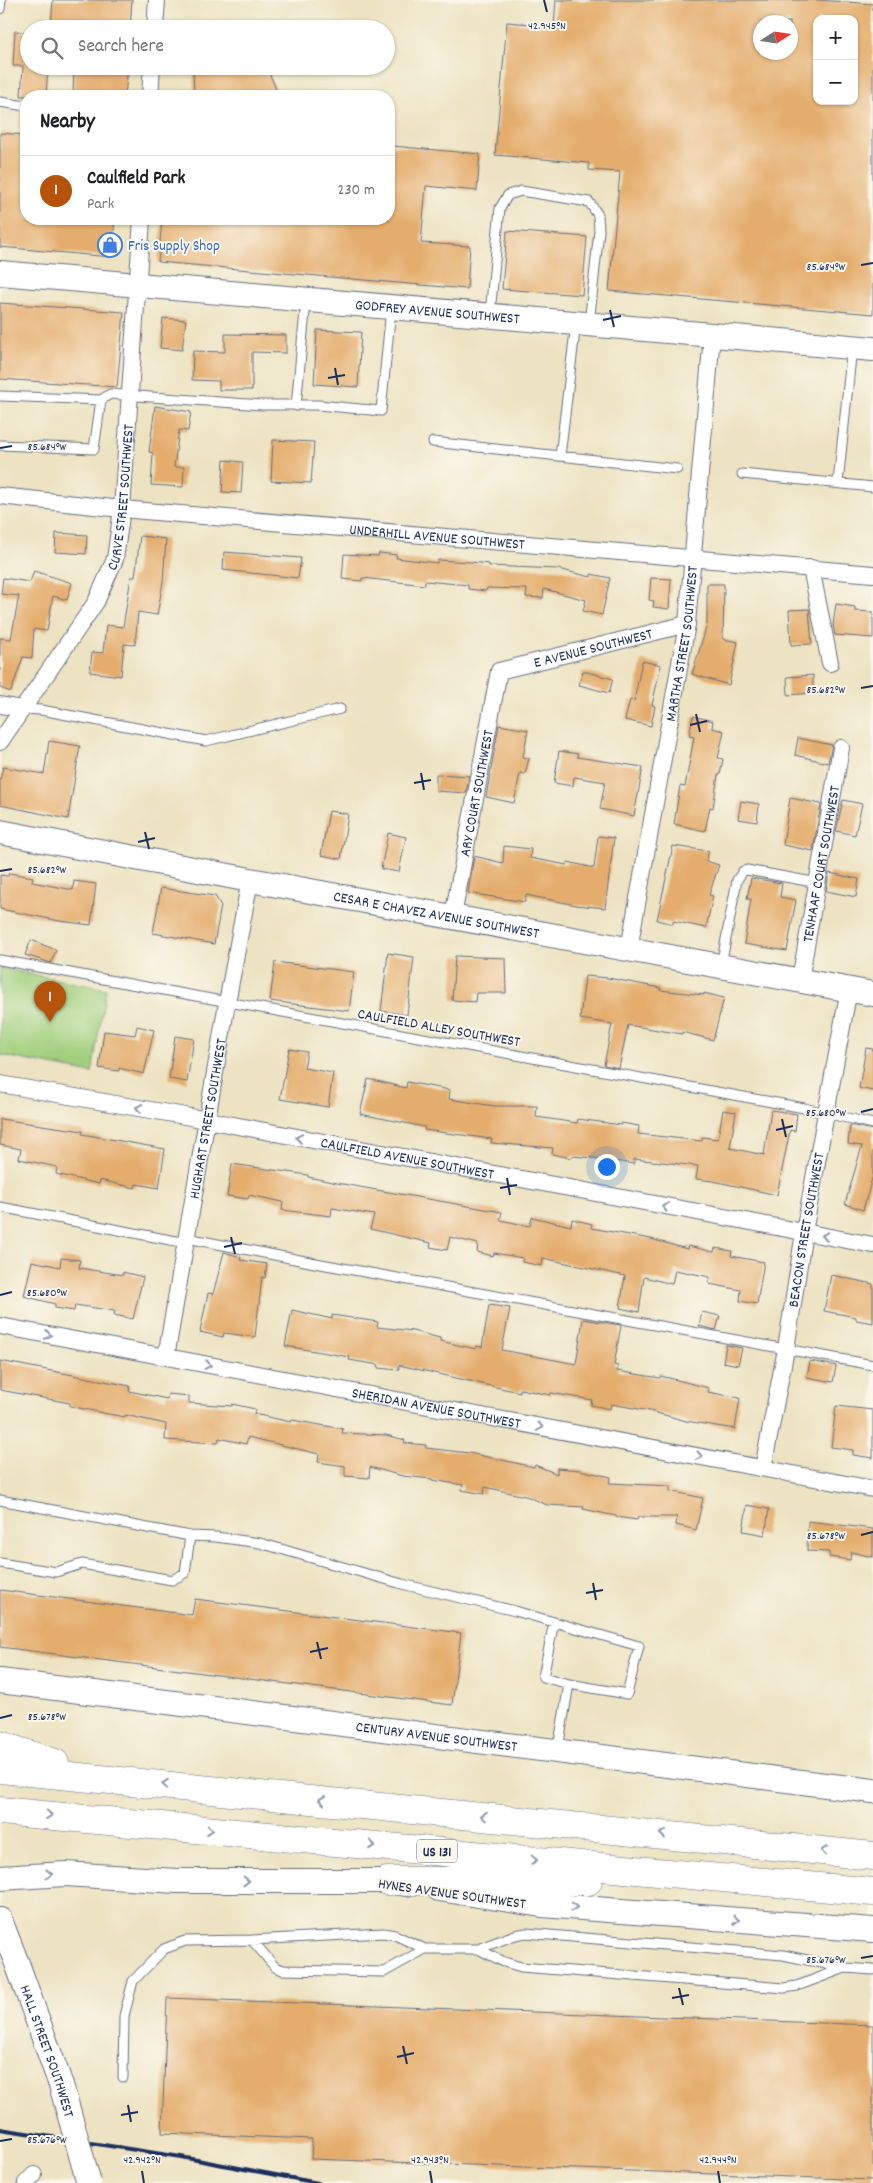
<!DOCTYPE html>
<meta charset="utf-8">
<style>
body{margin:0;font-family:Dekko,sans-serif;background:#f6f6f6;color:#202124}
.controls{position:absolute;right:15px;top:15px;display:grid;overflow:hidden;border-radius:10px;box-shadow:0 1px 4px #0004}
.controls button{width:45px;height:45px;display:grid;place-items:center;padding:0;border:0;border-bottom:1px solid #e0e0e0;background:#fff;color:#202124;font:25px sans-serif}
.compass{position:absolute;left:753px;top:15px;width:45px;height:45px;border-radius:50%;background:#fff;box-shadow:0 1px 4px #0004;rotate:78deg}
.you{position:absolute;left:606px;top:1166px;width:18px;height:18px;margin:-12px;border:4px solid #fff;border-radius:50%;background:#1a73e8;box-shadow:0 0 0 8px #1a73e833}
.badge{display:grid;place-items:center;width:32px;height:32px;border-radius:50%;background:#b45309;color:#fff;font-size:16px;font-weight:700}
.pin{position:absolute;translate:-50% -41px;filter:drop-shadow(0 1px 2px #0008)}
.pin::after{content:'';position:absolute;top:26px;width:18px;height:15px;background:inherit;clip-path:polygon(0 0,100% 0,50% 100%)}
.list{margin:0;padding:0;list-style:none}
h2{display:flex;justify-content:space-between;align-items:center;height:65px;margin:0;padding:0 20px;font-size:21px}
h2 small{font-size:16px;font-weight:400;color:#757577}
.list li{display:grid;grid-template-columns:32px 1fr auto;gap:15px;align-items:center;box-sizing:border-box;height:70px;padding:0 20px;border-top:1px solid #e0e0e0}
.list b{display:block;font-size:19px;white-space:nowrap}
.list p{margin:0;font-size:16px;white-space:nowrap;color:#757577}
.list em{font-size:16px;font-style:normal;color:#757577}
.icon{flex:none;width:28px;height:28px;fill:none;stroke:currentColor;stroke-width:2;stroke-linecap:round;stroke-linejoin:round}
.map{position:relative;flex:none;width:873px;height:2183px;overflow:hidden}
.search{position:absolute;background:#fff;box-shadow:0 1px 4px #0004;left:20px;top:20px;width:375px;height:55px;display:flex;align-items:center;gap:12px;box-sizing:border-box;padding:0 18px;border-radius:28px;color:#757577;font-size:19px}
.panel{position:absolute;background:#fff;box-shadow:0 1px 4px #0004;left:20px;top:90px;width:375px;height:135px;border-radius:20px}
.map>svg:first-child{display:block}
.green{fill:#a1cf7d;stroke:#5e7f6e}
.building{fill:#e4ad6d;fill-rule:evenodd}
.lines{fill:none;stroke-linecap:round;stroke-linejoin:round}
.lane-casing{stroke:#646e81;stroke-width:11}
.street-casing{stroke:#646e81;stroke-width:18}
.secondary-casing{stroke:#646e81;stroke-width:26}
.highway-casing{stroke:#646e81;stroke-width:29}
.lane{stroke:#fff;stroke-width:9}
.street{stroke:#fff;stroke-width:16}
.secondary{stroke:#fff;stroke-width:24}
.highway{stroke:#fff;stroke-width:28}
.rail{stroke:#1b2f5e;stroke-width:4}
.secondary-bridge-casing{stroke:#646e81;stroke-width:26;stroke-linecap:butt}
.secondary-bridge{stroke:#fff;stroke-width:24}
.oneway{stroke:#8d97ae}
.ticks{fill:none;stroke:#1b2f5e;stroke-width:2}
.labels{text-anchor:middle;stroke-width:4;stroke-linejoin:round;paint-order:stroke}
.shield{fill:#fbf7ec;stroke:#5e6b89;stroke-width:1}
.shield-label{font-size:14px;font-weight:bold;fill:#1b2f5e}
.shop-label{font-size:15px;fill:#366cbe;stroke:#fbf7ec;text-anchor:start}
.street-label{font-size:15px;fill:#1b2f5e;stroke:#fbf7ec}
.ticks-label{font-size:12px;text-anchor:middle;fill:#1b2f5e;stroke:#fbf7ec;stroke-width:4;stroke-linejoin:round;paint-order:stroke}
</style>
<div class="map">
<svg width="873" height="2183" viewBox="0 0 873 2183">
<rect width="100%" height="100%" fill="#fbf7ec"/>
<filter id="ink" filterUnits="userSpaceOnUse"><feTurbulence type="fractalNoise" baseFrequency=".02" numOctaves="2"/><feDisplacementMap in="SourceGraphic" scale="10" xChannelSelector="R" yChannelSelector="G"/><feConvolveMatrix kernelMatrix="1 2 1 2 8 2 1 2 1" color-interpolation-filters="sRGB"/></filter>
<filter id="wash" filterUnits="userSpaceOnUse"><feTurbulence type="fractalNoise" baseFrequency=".0096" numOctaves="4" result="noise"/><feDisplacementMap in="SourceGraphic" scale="20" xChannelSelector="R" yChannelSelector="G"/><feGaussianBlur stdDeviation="1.12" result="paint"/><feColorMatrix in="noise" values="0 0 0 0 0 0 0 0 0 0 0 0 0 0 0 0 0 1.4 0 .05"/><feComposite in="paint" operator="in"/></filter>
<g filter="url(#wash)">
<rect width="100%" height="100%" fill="#ede3c2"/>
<path class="green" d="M0 968 106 989 92 1073 0 1055Z"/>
<g id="blocks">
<path class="building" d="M53 0H132L130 29H76L51 26Z
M556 0H819L873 4V314L609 291 620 172 589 170V163L495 155 507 22 554 26ZM817 19H854V101H817ZM760 22H790V52H760Z
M15 31 29 32V66H48L46 96H21L23 66H13Z
M74 66H128L125 96H73Z
M193 66H266L279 96H194Z
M0 133 26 135V219H115L111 257 0 247Z
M392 146 480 154 477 191 426 186 421 243 470 246 467 289 158 262 162 219H389V153L392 154Z
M507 231 587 237 582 295 502 289Z
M0 303 124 312 117 387 0 379Z
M163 318 186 320 182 350 160 348Z
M317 330 361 332 358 387 314 384Z
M225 334 286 335V353L252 352V390H219V381L192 380 193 351 225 352Z
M155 406 191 412 188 431 179 430 174 467H184L183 487 151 485 153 453 149 452Z
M273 440 314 442 311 483 271 481Z
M224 460 243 462 241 493 222 492Z
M56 533 87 535 86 554 55 552Z
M140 536 166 539 163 582 157 615 138 612 135 645 124 644 121 676 90 672 92 652 103 653 106 625 123 627 131 577H135Z
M224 552 301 558 298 578 223 570Z
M379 553 397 555 396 558 437 563 438 560 471 562 489 564V566L558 569 591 577V574L610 578 602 615 583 611 586 600 544 589 543 598 526 597 527 589 487 588 486 591 468 589V585L425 581V585L362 578V581L342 579 344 554 378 556Z
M34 571 72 583 67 600 53 596 47 631 34 629 32 658 23 657 11 692 0 688V638L11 639 19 596 1 594 3 578 30 582Z
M651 578 671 579 669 609 653 607 654 601 649 600Z
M707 584H724L723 639 738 642 729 685 692 674 707 625Z
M836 604 855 607V611L873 612V638L835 635 833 625Z
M809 609 812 644 791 645 789 610Z
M642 661 661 665 652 705 655 706 651 726 625 720 630 700 634 701Z
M583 671 613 679 609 693 579 685Z
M813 675V693L788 695 787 677Z
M693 716 713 721 712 728 724 731 718 758 723 759 720 775H718L713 808 710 807 705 831 674 824 680 786 685 787 694 737 689 736Z
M499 725 528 730 523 757 529 758 525 774 520 773 514 803 486 797Z
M798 738 832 745 828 763 795 755Z
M49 741 80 746 68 819 0 805V781L3 767 44 774Z
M559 751 578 754 577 757 643 767 634 816 600 809 605 782 574 777 573 786 554 783Z
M436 774 469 776 466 793 436 791Z
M790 798 821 804 813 851 783 845Z
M843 800 862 804 855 835 836 831Z
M741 801 759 804 757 822 738 819Z
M329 811 348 814 341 859 321 855Z
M388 833 406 837 399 872 381 869Z
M598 836 614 838 605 908 576 905 526 895 525 902 468 893 474 856 503 863 504 846 531 849 530 858 567 865 568 862 594 868Z
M673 846 709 851 706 861 719 865 709 895 713 896 706 928 673 921V924L657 920Z
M9 873 33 877 32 882 73 890 74 881 96 884 91 925 60 921 0 909V875L8 876Z
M829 873 859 879 856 897 826 891Z
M751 878 782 883 780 897 796 900 787 951 744 944 751 899H747Z
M161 888 215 896 221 906 214 944 153 933Z
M31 940 56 950 51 963 25 955Z
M388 953 414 957 407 1015 381 1011Z
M455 956 505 958 506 993H476L475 1002 452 1000Z
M275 962 354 972 349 1011 270 1001Z
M585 976 608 978 661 988 660 990 704 995V993L724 998 713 1040 682 1032V1034L628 1025 619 1068 604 1065 612 1024 580 1019Z
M137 1026 154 1030 144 1074 119 1068V1071L99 1068 104 1031 135 1035Z
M175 1036 194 1039 187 1082 169 1079Z
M866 1048 873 1049V1091L859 1088Z
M289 1049 307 1052 304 1068 333 1073 328 1107 280 1099Z
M368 1079 406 1088 407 1082 450 1090 449 1099 494 1106H537L536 1117 577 1123 578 1119 621 1125V1123L639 1126 638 1134 702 1141V1137L718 1139 723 1110 736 1112 730 1148 764 1155 771 1110 797 1114 795 1131 790 1130 777 1195 713 1181 696 1179 698 1166 634 1159V1164L594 1158 572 1156V1158L552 1154 553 1148 491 1143 492 1139 424 1130 425 1127 360 1114Z
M0 1119 83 1131 82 1134 165 1149 159 1188 136 1184 135 1188 100 1180 99 1184 56 1174 57 1167 19 1159 21 1149 0 1145Z
M850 1125 873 1130V1175L863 1210 845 1204 862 1146 848 1144Z
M232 1164 308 1175V1177L337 1183 502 1212 500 1220 530 1226 532 1217 571 1226 572 1219 592 1224 591 1228 651 1239 687 1249 688 1246 714 1252 715 1248 732 1251 731 1256 764 1262 757 1304 740 1301 741 1290 709 1284 710 1277 675 1270 672 1284 644 1277 639 1312 620 1308 625 1276 543 1258 542 1266 522 1262 523 1258 494 1253 493 1256 477 1252 478 1244 450 1237 447 1250 430 1247 431 1243 370 1229 374 1215 332 1208 331 1216 282 1210 283 1202 249 1195 248 1199 227 1196Z
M224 1252 241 1257 240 1260 267 1264 265 1278 262 1277 255 1337 224 1333 223 1337 200 1332 208 1293 213 1294Z
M61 1258 80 1260 79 1268 123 1275V1272L143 1277 133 1319 114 1315 115 1311 75 1305 74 1311 55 1308V1304L24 1296 32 1261 60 1267Z
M831 1275 873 1284V1323L856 1320V1317L824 1311Z
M489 1305 510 1308 502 1350 576 1364 583 1319 621 1325 614 1365 618 1366 617 1371 660 1378 661 1376 709 1388 708 1392 740 1398 735 1429 686 1421 650 1411 611 1404 610 1409 591 1405 592 1400 551 1393 550 1395 520 1389V1392L500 1388 399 1365V1370L378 1368 379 1365 349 1360 350 1357 285 1346 292 1310 332 1319V1315L378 1322 377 1327 413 1331 440 1338V1341L476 1349V1346L482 1347Z
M702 1312 720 1316 716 1330 699 1326Z
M726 1345 742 1348 738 1365 723 1362Z
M0 1361 130 1386 129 1391 167 1399 168 1394 189 1396V1403L232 1406V1404L255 1409 254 1414 291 1422 292 1420 343 1429 342 1433 386 1435 405 1440 404 1443 426 1445V1448L469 1453 534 1467 535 1465 557 1474V1468L580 1470 611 1477 609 1483 670 1486V1491L703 1498 696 1530 676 1525 677 1517H638L637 1520 616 1517V1516L583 1509 584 1507 547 1505 529 1497 485 1487 484 1494 462 1490 463 1485 432 1480V1479L402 1476 370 1467 369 1478 345 1476V1466L318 1462 319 1454 248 1437 246 1444 219 1438 218 1443 165 1440 166 1424 125 1415V1417L103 1413 70 1406V1403L0 1390Z
M810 1361 836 1366 833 1382 807 1377Z
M836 1406 873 1410V1458L853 1455V1450L831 1447Z
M747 1505 769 1509 765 1535 743 1531Z
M808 1521 873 1529V1557L851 1552 850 1560 829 1557V1552L807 1551Z
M0 1590 192 1615 195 1599 461 1633 452 1705 0 1647Z
M167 1998 873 2025V2180L311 2159 312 2139 162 2133Z"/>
</g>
</g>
<g filter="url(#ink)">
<use href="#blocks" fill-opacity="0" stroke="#646e81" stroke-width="1"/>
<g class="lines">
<defs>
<path id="lane" d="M0 9 1 0
M0 102 26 106
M490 314 500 208 508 195 521 191 589 202 598 215 599 231 589 324
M0 396 101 400 110 394 262 405H318L381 411 391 308
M296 406 306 301
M433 442 677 469
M0 445 94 449 101 400
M560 456 576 323
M742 474 873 487
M838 483 852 347
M22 709 41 710 206 741 340 709
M0 960 804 1108 873 1124
M721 966 737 880 743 871 747 870 818 883
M0 1207 186 1243
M187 1238 310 1262 873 1365
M0 1500 190 1536 216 1537 260 1543 402 1584 515 1611 639 1646 627 1694 569 1684 558 1749
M0 1563 56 1572 82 1564 172 1580 185 1573 190 1536
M554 1622 543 1677 569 1684
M252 1940 275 1967 283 1970 384 1972 425 1949
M478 1949 504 1962 521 1967 784 1988 797 1986 845 1968
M123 2077 124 2016 133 1981 164 1949 185 1941 252 1940 383 1933 395 1935 425 1949H478L515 1935 526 1933 783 1955 846 1968 873 1970"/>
<g id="street">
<path d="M155 29 157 0"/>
<path d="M150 96 152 66"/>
<path id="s1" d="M0 496 122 509 873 574"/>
<path d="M811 568 830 663"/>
<path d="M0 705 22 709"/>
<path id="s2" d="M0 742 96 602 115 559 122 509 142 219"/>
<path id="s3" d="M453 916 499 671 687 624"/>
<path id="s4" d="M629 949 687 624 712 335"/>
<path id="s5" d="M800 980 841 748"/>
<path id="s6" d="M0 1084 185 1116 873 1245"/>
<path id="s7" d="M0 1326 873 1489"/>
<path id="s8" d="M166 1357 227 1003 250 880"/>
<path id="s9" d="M763 1468 786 1349 804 1232 849 989"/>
<path d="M26 2183 34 2175"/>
</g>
<g id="secondary">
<path id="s10" d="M0 273 873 349"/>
<path id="s11" d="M0 832 250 880 873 994"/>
<path id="s12" d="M0 1681 873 1791"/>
<path d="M0 1878 65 1874 177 1881H387L406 1884"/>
<path d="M439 1889 542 1905 873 1930"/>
<path d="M0 1920 18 1966"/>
</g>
<path id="highway" d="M0 1745 55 1763
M0 1769 873 1856
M0 1811 873 1892
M387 1881H588"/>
</defs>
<use href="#lane" class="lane-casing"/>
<use href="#street" class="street-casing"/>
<use href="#secondary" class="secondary-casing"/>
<use href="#highway" class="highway-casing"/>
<use href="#lane" class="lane"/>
<use href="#street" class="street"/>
<use href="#secondary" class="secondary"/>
<use href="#highway" class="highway"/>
<path class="rail" d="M0 2129 181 2157 318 2183"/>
<defs>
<g id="secondary-bridge">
<path id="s13" d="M18 1966 61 2085 89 2183"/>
</g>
</defs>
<use href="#secondary-bridge" class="secondary-bridge-casing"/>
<use href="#secondary-bridge" class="secondary-bridge"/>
</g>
<defs><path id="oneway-chevron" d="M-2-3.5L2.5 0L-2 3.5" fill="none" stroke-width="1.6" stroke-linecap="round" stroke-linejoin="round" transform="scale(1.25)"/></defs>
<g class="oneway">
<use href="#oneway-chevron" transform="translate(139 1108) rotate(-170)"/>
<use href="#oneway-chevron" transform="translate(299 1138) rotate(-169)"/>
<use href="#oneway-chevron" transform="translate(665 1207) rotate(-169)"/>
<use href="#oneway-chevron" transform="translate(825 1236) rotate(-170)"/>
<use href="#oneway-chevron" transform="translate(48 1335) rotate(10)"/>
<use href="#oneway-chevron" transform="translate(208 1365) rotate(11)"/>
<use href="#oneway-chevron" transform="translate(540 1427) rotate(11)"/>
<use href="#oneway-chevron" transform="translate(699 1456) rotate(11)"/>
<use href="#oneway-chevron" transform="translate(165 1784) rotate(-174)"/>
<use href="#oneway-chevron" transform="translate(322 1800) rotate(-174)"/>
<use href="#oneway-chevron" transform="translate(49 1815) rotate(5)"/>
<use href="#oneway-chevron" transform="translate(484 1816) rotate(-174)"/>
<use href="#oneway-chevron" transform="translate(210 1830) rotate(5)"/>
<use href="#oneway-chevron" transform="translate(663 1834) rotate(-174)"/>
<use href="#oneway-chevron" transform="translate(372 1845) rotate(5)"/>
<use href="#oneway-chevron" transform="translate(824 1851) rotate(-174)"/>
<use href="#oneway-chevron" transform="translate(534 1860) rotate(5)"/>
<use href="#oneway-chevron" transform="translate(49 1874) rotate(-1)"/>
<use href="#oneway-chevron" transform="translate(246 1881) rotate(1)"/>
<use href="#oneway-chevron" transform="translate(574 1907) rotate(4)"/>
<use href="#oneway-chevron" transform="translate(736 1920) rotate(4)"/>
</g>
</g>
<path class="ticks" d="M544 0 547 12M861 265 873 263M610 310 614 327M603 320 621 316M335 368 338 385M328 378 345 375M0 448 12 446M861 688 873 686M696 714 700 732M690 725 707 721M421 773 424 790M414 783 431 780M145 832 149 849M138 842 155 838M0 871 12 869M861 1112 873 1109M782 1119 786 1137M776 1130 793 1126M507 1178 510 1195M500 1188 517 1185M231 1237 235 1254M224 1247 242 1243M0 1295 12 1292M861 1535 873 1532M593 1583 596 1600M586 1593 603 1590M317 1642 321 1659M310 1652 328 1648M0 1718 12 1715M861 1958 873 1956M679 1988 683 2005M672 1998 689 1995M403 2046 407 2064M397 2057 414 2053M128 2105 131 2122M121 2115 138 2112M0 2141 12 2139M142 2171 144 2183M430 2171 432 2183M718 2171 720 2183"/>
<defs>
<symbol id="shop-ring" viewBox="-11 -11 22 22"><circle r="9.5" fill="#fbf7ec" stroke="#3f7fe0" stroke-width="1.5"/><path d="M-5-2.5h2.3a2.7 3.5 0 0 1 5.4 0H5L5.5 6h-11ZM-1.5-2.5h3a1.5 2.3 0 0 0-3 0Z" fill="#3f7fe0"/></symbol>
</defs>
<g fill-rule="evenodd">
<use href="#shop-ring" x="96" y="231" width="28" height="28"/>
</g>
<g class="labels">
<rect class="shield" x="417" y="1839.5" width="40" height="23" rx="4"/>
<g class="shield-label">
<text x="437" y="1856">US 131</text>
</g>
<g class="shop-label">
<text x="128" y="250">Fris Supply Shop</text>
</g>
<g class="street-label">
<text dy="5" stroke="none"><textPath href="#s10" startOffset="439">GODFREY AVENUE SOUTHWEST</textPath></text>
<text dy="5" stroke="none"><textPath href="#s2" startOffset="279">CURVE STREET SOUTHWEST</textPath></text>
<text dy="5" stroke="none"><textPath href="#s1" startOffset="439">UNDERHILL AVENUE SOUTHWEST</textPath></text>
<text dy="5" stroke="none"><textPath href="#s4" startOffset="310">MARTHA STREET SOUTHWEST</textPath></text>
<text dy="5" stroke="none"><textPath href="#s3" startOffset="346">E AVENUE SOUTHWEST</textPath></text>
<text dy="5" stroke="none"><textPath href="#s3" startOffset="125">ARY COURT SOUTHWEST</textPath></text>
<text dy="5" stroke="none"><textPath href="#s5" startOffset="118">TENHAAF COURT SOUTHWEST</textPath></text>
<text dy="5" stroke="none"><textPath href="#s11" startOffset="444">CESAR E CHAVEZ AVENUE SOUTHWEST</textPath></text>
<text transform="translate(439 1027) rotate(10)" y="5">CAULFIELD ALLEY SOUTHWEST</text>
<text dy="5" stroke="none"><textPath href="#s8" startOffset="242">HUGHART STREET SOUTHWEST</textPath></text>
<text dy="5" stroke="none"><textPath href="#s6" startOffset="414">CAULFIELD AVENUE SOUTHWEST</textPath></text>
<text dy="5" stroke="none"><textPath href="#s9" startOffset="242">BEACON STREET SOUTHWEST</textPath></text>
<text dy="5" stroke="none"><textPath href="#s7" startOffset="444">SHERIDAN AVENUE SOUTHWEST</textPath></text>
<text dy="5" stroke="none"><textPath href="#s12" startOffset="440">CENTURY AVENUE SOUTHWEST</textPath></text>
<text transform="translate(452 1893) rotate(8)" y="5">HYNES AVENUE SOUTHWEST</text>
<text dy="5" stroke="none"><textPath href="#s13" startOffset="90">HALL STREET SOUTHWEST</textPath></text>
</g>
</g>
<g class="ticks-label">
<text x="547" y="29">42.945°N</text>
<text x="826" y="270">85.684°W</text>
<text x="47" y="450">85.684°W</text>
<text x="826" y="693">85.682°W</text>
<text x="47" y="873">85.682°W</text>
<text x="826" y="1116">85.680°W</text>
<text x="47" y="1296">85.680°W</text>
<text x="826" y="1539">85.678°W</text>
<text x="47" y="1720">85.678°W</text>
<text x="826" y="1963">85.676°W</text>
<text x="47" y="2143">85.676°W</text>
<text x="142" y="2163">42.942°N</text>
<text x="430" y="2163">42.943°N</text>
<text x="718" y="2163">42.944°N</text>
</g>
</svg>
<div class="controls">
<button>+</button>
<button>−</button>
</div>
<svg class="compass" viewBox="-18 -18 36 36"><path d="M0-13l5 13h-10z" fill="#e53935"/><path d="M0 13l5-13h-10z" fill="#757577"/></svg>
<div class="you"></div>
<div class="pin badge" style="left:50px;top:1022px">1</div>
<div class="search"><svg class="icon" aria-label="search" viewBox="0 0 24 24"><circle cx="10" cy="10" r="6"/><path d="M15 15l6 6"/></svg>Search here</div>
<section class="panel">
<h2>Nearby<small></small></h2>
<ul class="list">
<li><span class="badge">1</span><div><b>Caulfield Park</b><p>Park</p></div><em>230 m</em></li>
</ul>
</section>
</div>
